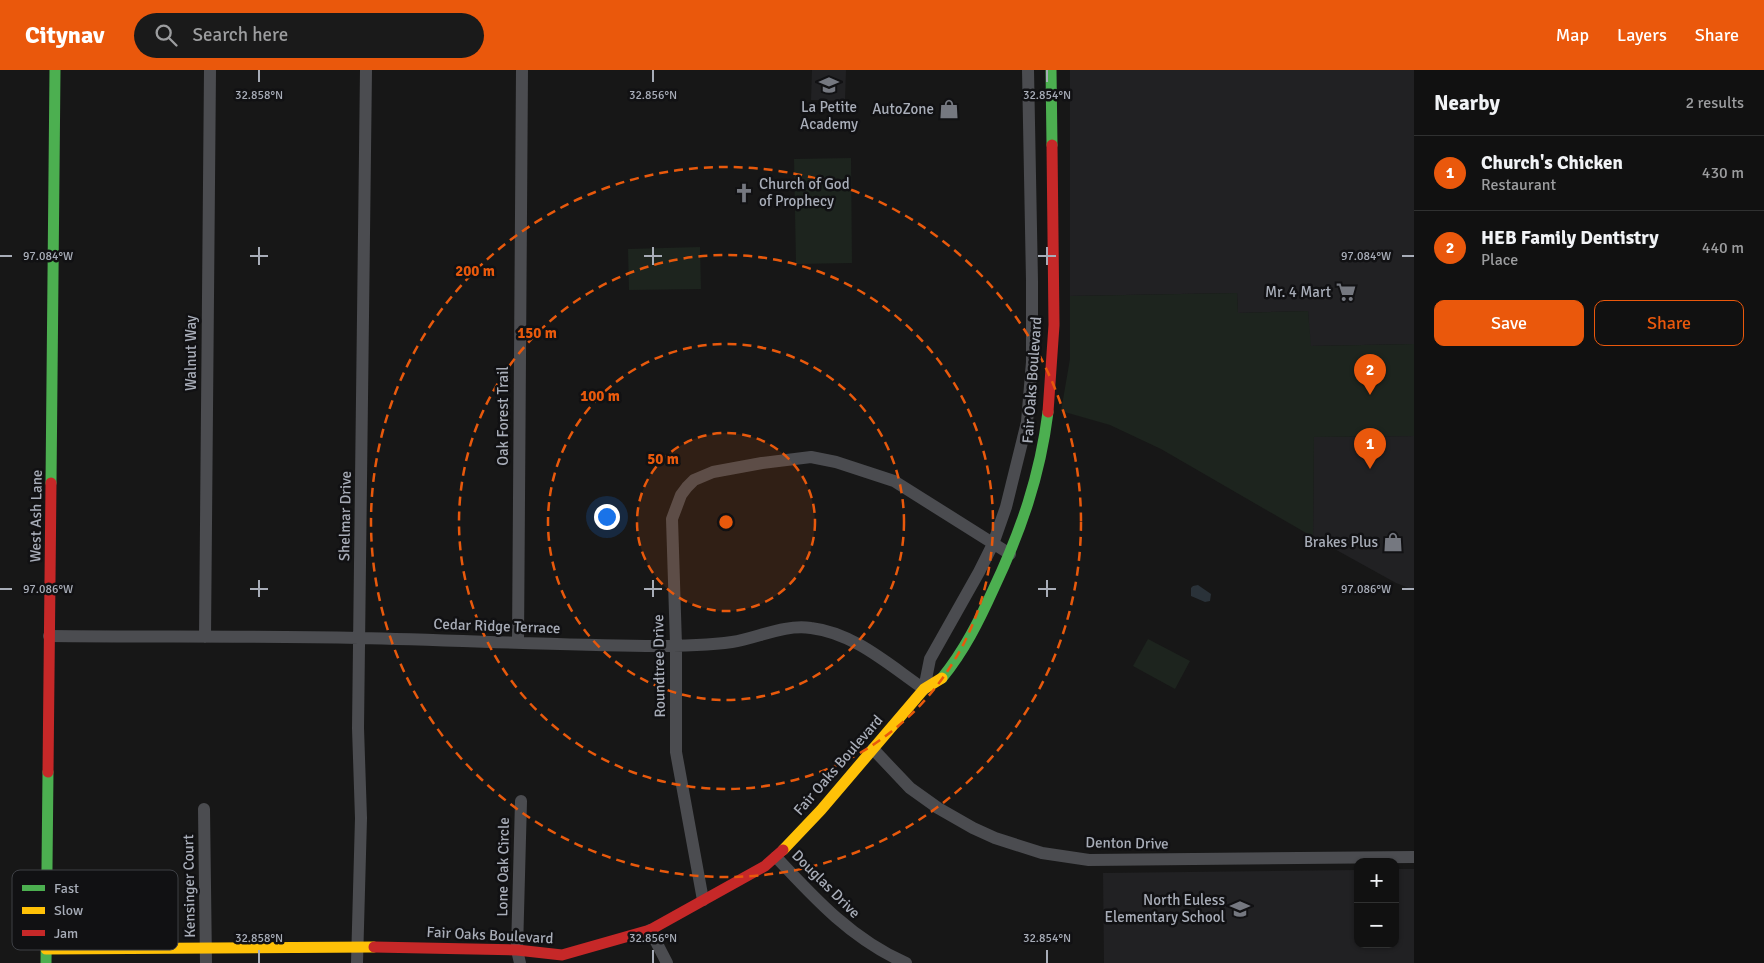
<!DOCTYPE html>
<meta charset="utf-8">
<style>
body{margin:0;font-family:Signika,sans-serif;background:#1a1a1a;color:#f1f3f6}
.controls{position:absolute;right:15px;bottom:15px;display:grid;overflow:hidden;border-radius:10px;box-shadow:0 1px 4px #0004}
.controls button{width:45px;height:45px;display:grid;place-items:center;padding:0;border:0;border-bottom:1px solid #303131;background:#111;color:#f1f3f6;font:25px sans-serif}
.you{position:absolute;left:606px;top:446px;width:18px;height:18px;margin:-12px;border:4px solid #fff;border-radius:50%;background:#1a73e8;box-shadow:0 0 0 8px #1a73e833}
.badge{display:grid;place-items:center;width:32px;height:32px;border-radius:50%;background:#ea580c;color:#fff;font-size:16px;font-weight:700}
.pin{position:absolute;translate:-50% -41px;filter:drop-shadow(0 1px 2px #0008)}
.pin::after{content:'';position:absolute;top:26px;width:18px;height:15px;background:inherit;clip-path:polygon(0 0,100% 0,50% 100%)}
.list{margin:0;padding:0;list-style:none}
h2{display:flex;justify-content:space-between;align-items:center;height:65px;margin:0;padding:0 20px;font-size:21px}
h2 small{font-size:16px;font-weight:400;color:#9c9d9f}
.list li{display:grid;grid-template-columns:32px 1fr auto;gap:15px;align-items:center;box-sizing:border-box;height:75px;padding:0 20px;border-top:1px solid #303131}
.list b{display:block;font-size:19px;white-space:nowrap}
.list p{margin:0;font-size:16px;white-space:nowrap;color:#9c9d9f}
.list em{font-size:16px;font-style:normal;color:#9c9d9f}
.actions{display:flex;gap:10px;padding:15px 20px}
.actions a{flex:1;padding:11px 0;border:1px solid #ea580c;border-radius:10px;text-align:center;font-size:18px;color:#ea580c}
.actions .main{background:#ea580c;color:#fff}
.icon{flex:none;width:28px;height:28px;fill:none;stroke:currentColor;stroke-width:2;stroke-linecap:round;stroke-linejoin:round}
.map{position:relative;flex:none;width:1414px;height:893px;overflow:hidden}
header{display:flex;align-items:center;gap:30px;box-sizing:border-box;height:70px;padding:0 25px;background:#ea580c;color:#fff}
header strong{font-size:24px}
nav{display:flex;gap:28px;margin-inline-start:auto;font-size:18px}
.search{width:350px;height:45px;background:#1a1a1a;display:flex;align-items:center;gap:12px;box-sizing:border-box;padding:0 18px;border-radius:28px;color:#9c9d9f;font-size:19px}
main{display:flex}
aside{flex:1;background:#111}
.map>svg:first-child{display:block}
.built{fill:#212123}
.green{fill:#1d241e}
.water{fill:#2a3239}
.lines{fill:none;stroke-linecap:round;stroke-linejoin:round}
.street{stroke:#4b4c50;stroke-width:12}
.fast{stroke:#4caf50;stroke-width:11}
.slow{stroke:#ffc107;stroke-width:11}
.jam{stroke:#c62828;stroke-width:11}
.ticks{fill:none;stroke:#a8adb8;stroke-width:2}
.ring{fill:none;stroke:#e8590c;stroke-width:2.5;stroke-dasharray:9 6}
.labels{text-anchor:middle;stroke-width:5;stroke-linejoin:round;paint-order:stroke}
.poi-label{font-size:15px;fill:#a8adb8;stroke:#111113;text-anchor:end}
.street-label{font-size:15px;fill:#a8adb8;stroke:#111113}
.key{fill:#111113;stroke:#3e4045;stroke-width:1}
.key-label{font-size:14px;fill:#a8adb8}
.ticks-label{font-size:12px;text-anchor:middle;fill:#a8adb8;stroke:#111113;stroke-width:5;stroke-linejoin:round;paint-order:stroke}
.centre{fill:#e8590c;stroke:#111113;stroke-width:2.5}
.ring-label{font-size:15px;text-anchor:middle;font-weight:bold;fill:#e8590c;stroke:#111113;stroke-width:5;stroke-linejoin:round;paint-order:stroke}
</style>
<header>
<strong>Citynav</strong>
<div class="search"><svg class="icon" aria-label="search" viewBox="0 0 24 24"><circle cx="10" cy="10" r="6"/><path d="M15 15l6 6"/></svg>Search here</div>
<nav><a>Map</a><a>Layers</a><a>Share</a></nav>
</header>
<main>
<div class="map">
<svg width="1414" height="893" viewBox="0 0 1414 893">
<rect width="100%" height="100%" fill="#171717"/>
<path class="built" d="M812 0H846L845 31 811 30Z
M1070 0H1414V274L1310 276 1308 241 1238 243 1237 223 1070 226Z
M1414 366V520L1396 513 1313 467 1314 367Z
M1395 799H1414V893H1104L1103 803 1358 800V874H1395Z"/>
<path class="green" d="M851 88 852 193 796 194 794 89Z
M700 177 701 219 629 220 628 179Z
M1237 223 1238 243 1308 241 1311 276 1414 274V366L1314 367 1313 467 1161 379 1110 355 1061 341 1070 289V226Z
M1148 569 1190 591 1175 619 1133 596Z"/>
<path class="water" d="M1198 515 1211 524 1210 531 1205 532 1191 526V518L1193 516Z"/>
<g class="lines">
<path class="street" d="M49 566C153 567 256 566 359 568 455 570 551 575 646 576 675 576 704 576 732 572 758 568 784 554 811 558 854 563 889 595 924 619L930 589 979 502 993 474 1006 437 1027 352 1032 292V211L1028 0
M205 567 210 0
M518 573 522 0
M873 679 910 718 938 738 973 758 995 768 1042 783 1089 790 1414 787
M204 739 206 893
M776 787C815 829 853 870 906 893
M703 830 676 682V575L672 449 681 425 687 417 694 410 713 402 762 393 811 387 836 392 894 411 1010 484
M650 860 667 893
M357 893 361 748 358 658 366 0
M520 893 517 880 521 731"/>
<path class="fast" d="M1051 0 1052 75
M51 413 55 0
M942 608C964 581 979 551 993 520 1021 461 1040 406 1048 342
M46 893 48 702"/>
<path class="slow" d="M783 780 821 740 924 619 942 608
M46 879 374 877"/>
<path class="jam" d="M1048 342 1054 255 1052 75
M48 702 51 413
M374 877 517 880 562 885 650 860 765 796 783 780"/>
</g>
<path class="ticks" d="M259 0V12M653 0V12M1047 0V12M259 177V195M653 177V195M1047 177V195M0 186H12M250 186H268M644 186H662M1038 186H1056M1402 186H1414M259 510V527M653 510V527M1047 510V527M0 519H12M250 519H268M644 519H662M1038 519H1056M1402 519H1414M259 880V893M653 880V893M1047 880V893"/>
<circle cx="726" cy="452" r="89" fill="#e8590c" fill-opacity=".12"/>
<g class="ring">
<circle cx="726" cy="452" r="89"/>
<circle cx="726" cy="452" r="178"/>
<circle cx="726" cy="452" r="267"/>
<circle cx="726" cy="452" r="355"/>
</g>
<defs>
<symbol id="school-bare" viewBox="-9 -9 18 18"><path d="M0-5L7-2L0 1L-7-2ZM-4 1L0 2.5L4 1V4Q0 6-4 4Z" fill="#757880" stroke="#111113" stroke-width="2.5" paint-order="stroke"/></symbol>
<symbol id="shop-bare" viewBox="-9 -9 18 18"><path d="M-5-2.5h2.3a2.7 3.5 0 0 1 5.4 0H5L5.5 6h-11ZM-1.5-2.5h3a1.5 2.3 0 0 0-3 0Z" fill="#757880" stroke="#111113" stroke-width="2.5" paint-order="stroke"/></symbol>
<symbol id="church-bare" viewBox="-9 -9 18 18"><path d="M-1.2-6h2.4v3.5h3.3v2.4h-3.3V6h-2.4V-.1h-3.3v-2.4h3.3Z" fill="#757880" stroke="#111113" stroke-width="2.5" paint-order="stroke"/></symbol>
<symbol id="supermarket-bare" viewBox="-9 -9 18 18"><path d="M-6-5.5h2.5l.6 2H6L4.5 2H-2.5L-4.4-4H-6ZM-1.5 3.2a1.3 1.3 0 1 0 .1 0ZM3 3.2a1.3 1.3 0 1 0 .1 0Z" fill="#757880" stroke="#111113" stroke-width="2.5" paint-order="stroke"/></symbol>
</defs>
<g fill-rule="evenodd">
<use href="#school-bare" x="815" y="1" width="28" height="28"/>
<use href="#shop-bare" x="935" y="25" width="28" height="28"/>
<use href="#church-bare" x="730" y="109" width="28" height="28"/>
<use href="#supermarket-bare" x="1332" y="208" width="28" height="28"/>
<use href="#shop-bare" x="1379" y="458" width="28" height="28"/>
<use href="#school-bare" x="1226" y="825" width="28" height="28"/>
</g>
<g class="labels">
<g class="poi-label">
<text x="829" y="42" text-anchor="middle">La Petite<tspan x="829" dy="17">Academy</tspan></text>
<text x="934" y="44">AutoZone</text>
<text x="759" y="119" text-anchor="start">Church of God<tspan x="759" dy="17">of Prophecy</tspan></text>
<text x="1331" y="227">Mr. 4 Mart</text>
<text x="1378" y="477">Brakes Plus</text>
<text x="1225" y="835">North Euless<tspan x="1225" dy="17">Elementary School</tspan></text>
</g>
<g class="street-label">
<text transform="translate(191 283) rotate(-90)" y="5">Walnut Way</text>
<text transform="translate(1032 310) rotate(-86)" y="5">Fair Oaks Boulevard</text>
<text transform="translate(503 346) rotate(-90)" y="5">Oak Forest Trail</text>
<text transform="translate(36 446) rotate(-89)" y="5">West Ash Lane</text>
<text transform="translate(345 446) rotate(-89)" y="5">Shelmar Drive</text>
<text transform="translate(497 556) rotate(2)" y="5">Cedar Ridge Terrace</text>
<text transform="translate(659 596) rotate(-91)" y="5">Roundtree Drive</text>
<text transform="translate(838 695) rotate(-49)" y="5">Fair Oaks Boulevard</text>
<text transform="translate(1127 773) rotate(1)" y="5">Denton Drive</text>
<text transform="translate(503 797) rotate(-89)" y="5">Lone Oak Circle</text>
<text transform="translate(826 814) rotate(45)" y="5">Douglas Drive</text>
<text transform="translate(189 816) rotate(-91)" y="5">Kensinger Court</text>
<text transform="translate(490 865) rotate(3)" y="5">Fair Oaks Boulevard</text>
</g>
</g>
<rect x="12" y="800" width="166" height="80" rx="8" class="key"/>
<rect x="22" y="815" width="23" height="6" fill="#4caf50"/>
<rect x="22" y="837" width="23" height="7" fill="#ffc107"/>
<rect x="22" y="860" width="23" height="6" fill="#c62828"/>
<g class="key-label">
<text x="54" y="823">Fast</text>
<text x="54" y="845">Slow</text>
<text x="54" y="868">Jam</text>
</g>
<g class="ticks-label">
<text x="259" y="29">32.858°N</text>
<text x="653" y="29">32.856°N</text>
<text x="1047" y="29">32.854°N</text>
<text x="1366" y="190">97.084°W</text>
<text x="48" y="190">97.084°W</text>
<text x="1366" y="523">97.086°W</text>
<text x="48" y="523">97.086°W</text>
<text x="259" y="872">32.858°N</text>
<text x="653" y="872">32.856°N</text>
<text x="1047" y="872">32.854°N</text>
</g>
<circle cx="726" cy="452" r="8" class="centre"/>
<g class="ring-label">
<text x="475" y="206">200 m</text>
<text x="537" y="268">150 m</text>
<text x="600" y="331">100 m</text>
<text x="663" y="394">50 m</text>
</g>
</svg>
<div class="controls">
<button>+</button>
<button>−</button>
</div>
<div class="you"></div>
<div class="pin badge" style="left:1370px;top:399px">1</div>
<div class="pin badge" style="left:1370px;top:325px">2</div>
</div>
<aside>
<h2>Nearby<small>2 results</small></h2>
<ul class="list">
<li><span class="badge">1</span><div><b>Church's Chicken</b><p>Restaurant</p></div><em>430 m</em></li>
<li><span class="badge">2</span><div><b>HEB Family Dentistry</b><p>Place</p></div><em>440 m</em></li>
</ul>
<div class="actions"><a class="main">Save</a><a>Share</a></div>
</aside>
</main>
